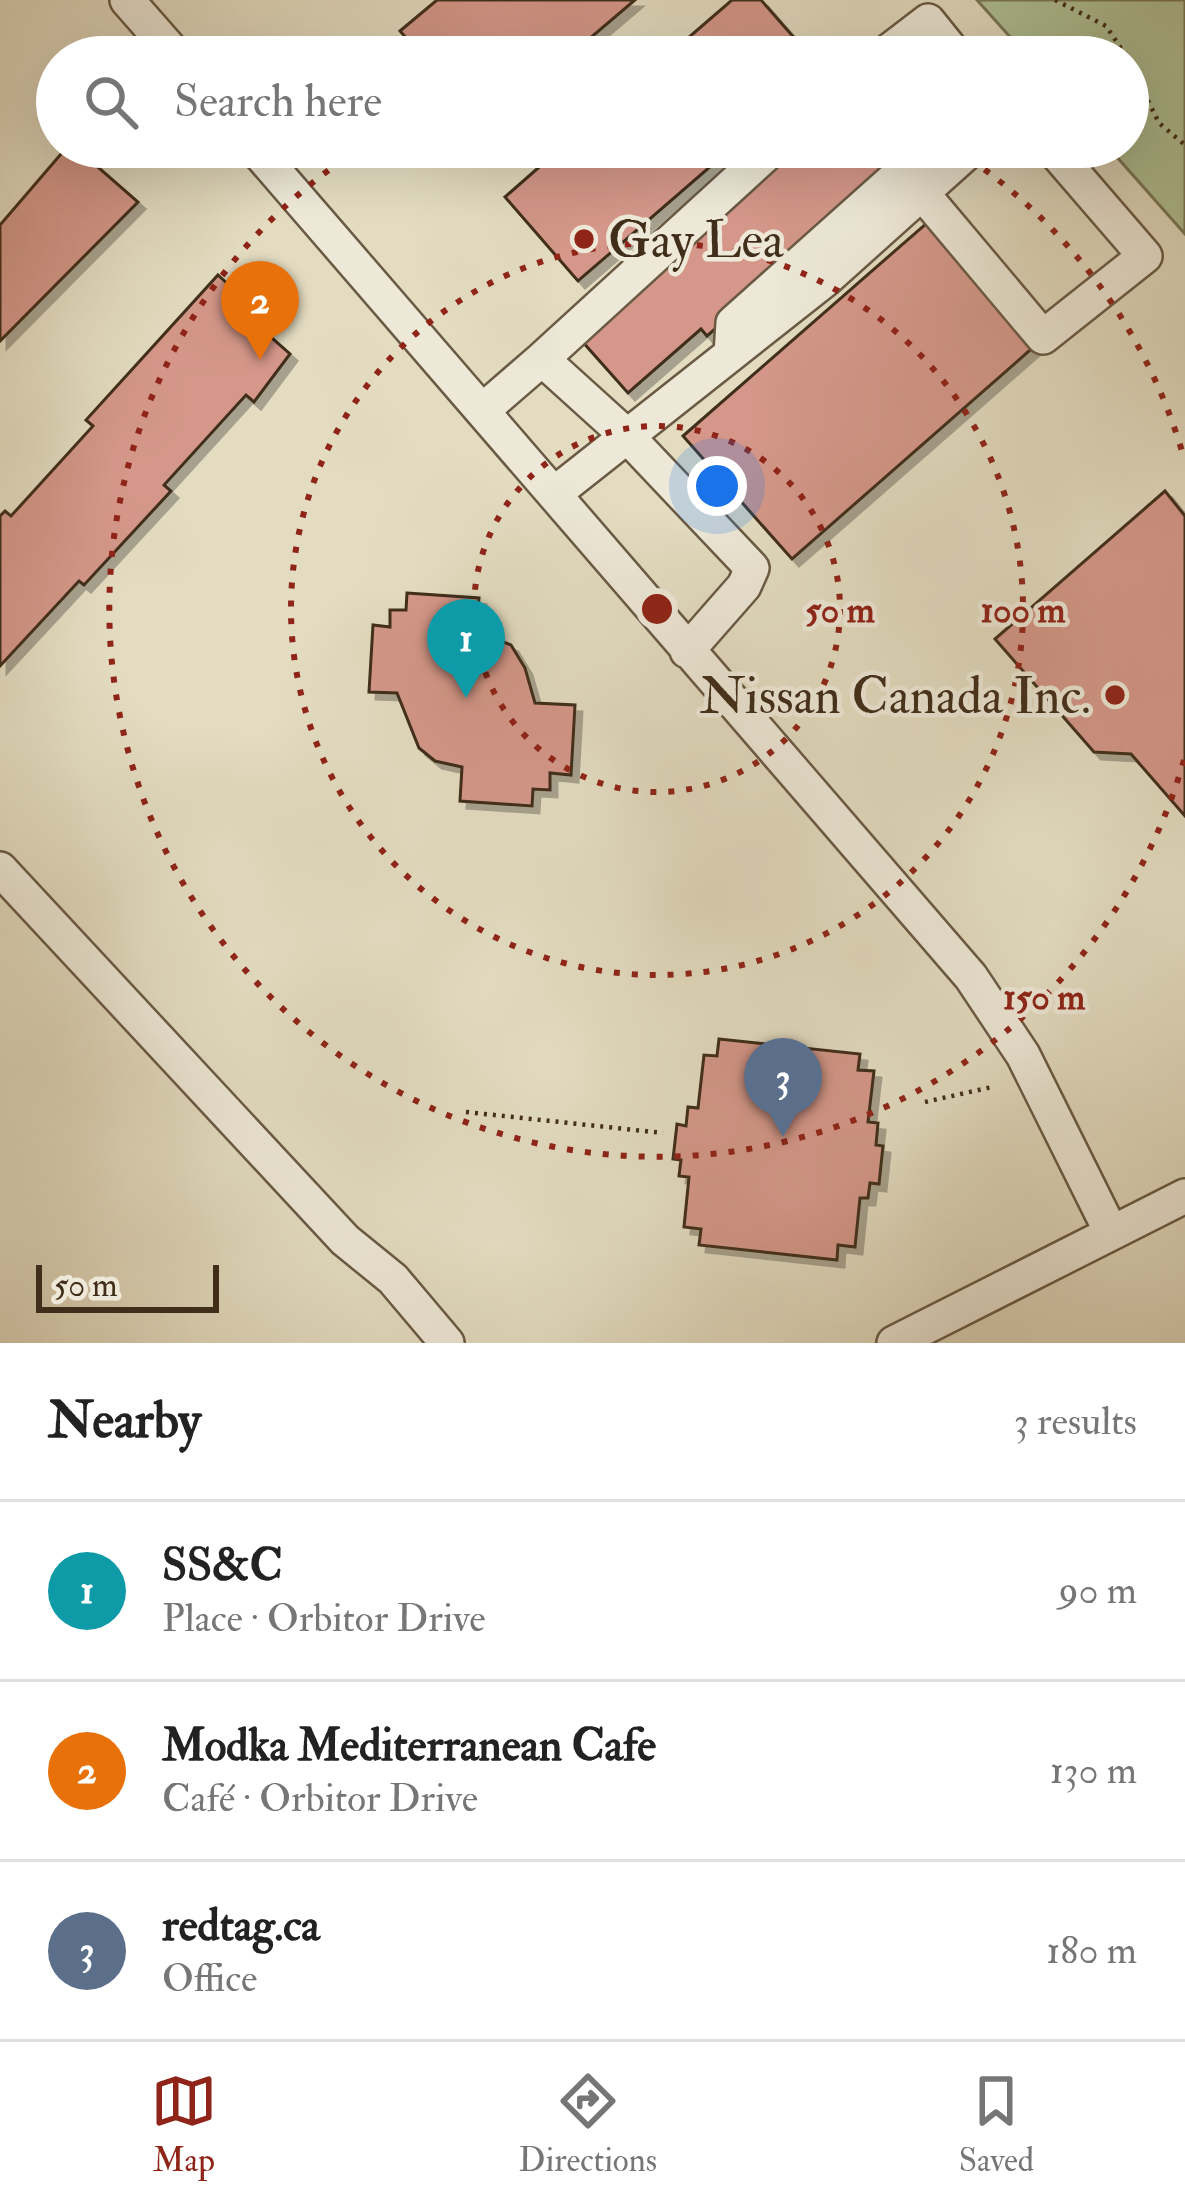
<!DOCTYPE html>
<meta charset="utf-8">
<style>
body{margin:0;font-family:"IM FELL Double Pica",serif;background:#f6f6f6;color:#222}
.scale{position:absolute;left:36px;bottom:30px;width:183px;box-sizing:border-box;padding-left:12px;border:6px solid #412e1a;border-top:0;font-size:33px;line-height:42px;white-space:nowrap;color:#412e1a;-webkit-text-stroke:9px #ede8d7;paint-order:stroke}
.you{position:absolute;left:717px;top:486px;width:42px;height:42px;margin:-30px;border:9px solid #fff;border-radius:50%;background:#1a73e8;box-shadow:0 0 0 18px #1a73e833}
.badge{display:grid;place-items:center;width:78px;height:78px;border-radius:50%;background:#8f2418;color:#fff;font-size:39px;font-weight:700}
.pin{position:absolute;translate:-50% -99px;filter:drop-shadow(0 3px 6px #0008)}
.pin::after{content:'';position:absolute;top:63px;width:42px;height:36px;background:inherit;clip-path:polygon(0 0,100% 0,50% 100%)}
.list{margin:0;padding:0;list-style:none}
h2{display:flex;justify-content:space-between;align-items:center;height:156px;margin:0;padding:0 48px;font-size:51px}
h2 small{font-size:39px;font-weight:400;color:#767676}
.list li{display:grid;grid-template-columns:78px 1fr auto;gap:36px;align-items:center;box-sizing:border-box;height:180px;padding:0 48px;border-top:3px solid #e0e0e0}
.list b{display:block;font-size:45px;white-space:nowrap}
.list p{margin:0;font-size:39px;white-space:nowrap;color:#767676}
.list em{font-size:39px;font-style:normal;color:#767676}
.icon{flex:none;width:66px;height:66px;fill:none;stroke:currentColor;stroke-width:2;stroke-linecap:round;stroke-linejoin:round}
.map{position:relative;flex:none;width:1185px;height:1343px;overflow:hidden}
.search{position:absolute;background:#fff;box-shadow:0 12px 48px #0002;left:36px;right:36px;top:36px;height:132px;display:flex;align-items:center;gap:30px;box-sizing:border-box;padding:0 42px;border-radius:66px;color:#767676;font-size:45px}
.sheet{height:696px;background:#fff}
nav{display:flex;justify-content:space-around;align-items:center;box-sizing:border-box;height:168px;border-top:3px solid #e0e0e0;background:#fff;font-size:33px;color:#767676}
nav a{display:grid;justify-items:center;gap:6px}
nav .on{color:#8f2418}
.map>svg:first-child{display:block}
.green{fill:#afc297;stroke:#787858;stroke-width:3}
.building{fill:#d49789;stroke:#412e1a;stroke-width:3;filter:url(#shadow)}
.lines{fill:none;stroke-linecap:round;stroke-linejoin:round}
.minor-casing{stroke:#6a5a44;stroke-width:38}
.path{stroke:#412e1a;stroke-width:4.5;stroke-dasharray:3 6;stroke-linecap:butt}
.minor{stroke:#ede8d7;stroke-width:33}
.ring{fill:none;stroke:#8f2418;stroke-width:6;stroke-dasharray:6 12}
.poi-dot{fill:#8f2418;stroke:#ede8d7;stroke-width:4.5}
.labels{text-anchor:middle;stroke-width:9;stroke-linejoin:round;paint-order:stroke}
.poi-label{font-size:51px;fill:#412e1a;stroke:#ede8d7;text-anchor:start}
.centre{fill:#8f2418;stroke:#ede8d7;stroke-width:6}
.ring-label{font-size:36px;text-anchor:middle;font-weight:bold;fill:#8f2418;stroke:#ede8d7;stroke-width:9;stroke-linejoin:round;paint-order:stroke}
</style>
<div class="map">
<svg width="1185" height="1343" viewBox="0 0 1185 1343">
<defs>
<filter id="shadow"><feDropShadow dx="7" dy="7" stdDeviation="0" flood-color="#0004"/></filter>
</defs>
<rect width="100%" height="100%" fill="#e3dcc1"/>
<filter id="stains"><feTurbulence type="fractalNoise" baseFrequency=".00167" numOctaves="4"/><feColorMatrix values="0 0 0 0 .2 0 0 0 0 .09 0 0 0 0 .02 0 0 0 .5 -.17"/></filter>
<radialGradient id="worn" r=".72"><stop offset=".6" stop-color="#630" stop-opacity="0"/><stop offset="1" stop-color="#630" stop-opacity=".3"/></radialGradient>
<path class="green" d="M977 0H1185V234L1108 147H1128V57H1028Z"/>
<path class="building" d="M437 0H635L568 57H423L400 31Z
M732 0H761L811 57H666Z
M67 147H75L138 202 0 341V225Z
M562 147H733L578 281 505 197Z
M794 147H880L899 168 707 336 701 329 628 393 581 340Z
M928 222 1037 344 792 559 683 436Z
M218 275 244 299 237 307 290 354 254 402 246 395 164 485 171 491 84 585 79 581 0 666V516L5 511 11 516 93 426 86 420Z
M1165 491 1185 516V816L1131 754 1094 752 995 639Z
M407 593 479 598 476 631 511 645 525 668 535 703 575 705 571 775 550 773V790L533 789 532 806 460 801 462 767 435 761 419 748 397 693 369 692 373 625 390 627V610H406Z
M719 1039 860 1054 858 1070 874 1071 868 1122 878 1123 876 1145 883 1146 879 1184 870 1183 868 1198H860L855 1247 838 1245 837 1260 699 1245 701 1229 684 1227 689 1177 679 1176 681 1160 673 1159 677 1124 686 1126 688 1107 698 1108 704 1055 717 1056Z"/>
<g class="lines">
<defs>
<path id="minor" d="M127 0 177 57
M881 57 928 21 957 57
M254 147 971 977 1023 1055 1111 1232
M922 193 1043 337 1145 256 1051 147
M731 354 733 323 930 147
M542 359 774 147
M482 411 542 359 627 436 752 568 744 586 687 651
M554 494 826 279 973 147
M0 869 345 1240 393 1279 447 1343
M894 1343 1185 1196"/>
</defs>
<use href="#minor" class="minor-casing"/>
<path class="path" d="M1055 0 1106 26 1127 57
M1128 60 1159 123 1185 145
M925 1102 992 1087
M466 1112 663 1133"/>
<use href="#minor" class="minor"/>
</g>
<g class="ring">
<circle cx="657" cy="609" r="183"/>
<circle cx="657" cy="609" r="366"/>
<path d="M1184 760A548 548 0 1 1 359 149M955 149A548 548 0 0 1 1184 458"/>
</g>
<g class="poi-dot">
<circle cx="584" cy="239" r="12"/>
<circle cx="1115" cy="695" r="12"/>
</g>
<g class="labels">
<g class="poi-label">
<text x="608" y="257">Gay Lea</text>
<text x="1091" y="713" text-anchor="end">Nissan Canada Inc.</text>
</g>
</g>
<circle cx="657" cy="609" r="18" class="centre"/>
<g class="ring-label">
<text x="840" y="622">50 m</text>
<text x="1023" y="622">100 m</text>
<text x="1044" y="1009">150 m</text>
</g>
<rect width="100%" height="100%" filter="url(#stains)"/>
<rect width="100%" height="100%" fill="url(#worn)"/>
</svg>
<div class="scale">50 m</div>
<div class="you"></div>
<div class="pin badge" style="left:466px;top:698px;background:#0f9aa8">1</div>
<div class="pin badge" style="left:260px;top:360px;background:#e8710a">2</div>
<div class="pin badge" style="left:783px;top:1137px;background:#5c6f8a">3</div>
<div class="search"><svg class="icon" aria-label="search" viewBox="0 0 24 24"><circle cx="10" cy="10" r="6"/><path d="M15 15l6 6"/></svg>Search here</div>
</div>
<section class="sheet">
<h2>Nearby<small>3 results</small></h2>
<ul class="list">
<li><span class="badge" style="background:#0f9aa8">1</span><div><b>SS&amp;C</b><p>Place · Orbitor Drive</p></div><em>90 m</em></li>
<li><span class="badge" style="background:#e8710a">2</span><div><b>Modka Mediterranean Cafe</b><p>Café · Orbitor Drive</p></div><em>130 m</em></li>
<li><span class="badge" style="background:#5c6f8a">3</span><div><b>redtag.ca</b><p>Office</p></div><em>180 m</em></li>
</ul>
</section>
<nav>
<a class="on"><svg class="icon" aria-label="map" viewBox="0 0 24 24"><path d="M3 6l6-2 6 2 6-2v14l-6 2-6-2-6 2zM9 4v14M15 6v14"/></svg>Map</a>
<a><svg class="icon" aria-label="directions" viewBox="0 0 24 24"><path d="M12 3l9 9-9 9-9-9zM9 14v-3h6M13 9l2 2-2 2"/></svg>Directions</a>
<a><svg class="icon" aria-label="saved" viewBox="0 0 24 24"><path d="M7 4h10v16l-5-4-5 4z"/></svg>Saved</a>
</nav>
